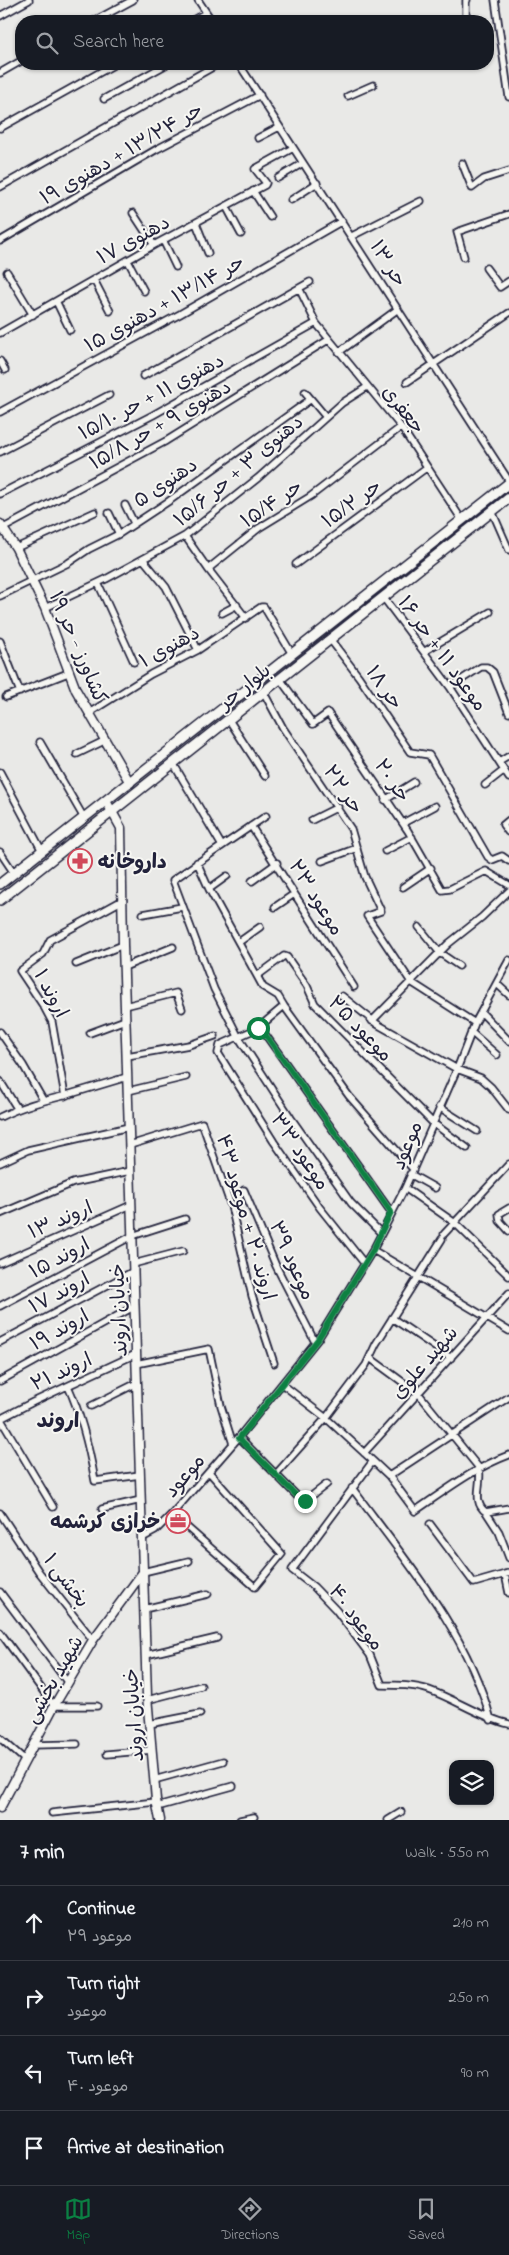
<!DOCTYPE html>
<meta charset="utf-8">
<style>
body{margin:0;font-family:"Indie Flower","Playpen Sans Arabic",sans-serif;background:#20242c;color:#f1f3f6}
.controls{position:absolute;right:15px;bottom:15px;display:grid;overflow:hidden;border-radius:10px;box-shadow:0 1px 4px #0004}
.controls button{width:45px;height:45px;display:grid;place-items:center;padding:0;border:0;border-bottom:1px solid #363941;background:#171b24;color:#f1f3f6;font:25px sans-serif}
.stop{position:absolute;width:15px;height:15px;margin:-11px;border:4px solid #0b8043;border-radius:50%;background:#fff}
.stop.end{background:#0b8043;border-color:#fff;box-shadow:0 1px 5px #0008}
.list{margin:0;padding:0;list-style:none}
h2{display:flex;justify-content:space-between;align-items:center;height:65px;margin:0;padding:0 20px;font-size:21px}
h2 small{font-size:16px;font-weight:400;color:#9ea1a6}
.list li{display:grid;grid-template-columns:32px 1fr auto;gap:15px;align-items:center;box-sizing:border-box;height:75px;padding:0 20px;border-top:1px solid #363941}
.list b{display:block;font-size:19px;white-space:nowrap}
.list p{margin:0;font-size:16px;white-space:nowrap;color:#9ea1a6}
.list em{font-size:16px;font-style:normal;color:#9ea1a6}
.icon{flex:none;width:28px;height:28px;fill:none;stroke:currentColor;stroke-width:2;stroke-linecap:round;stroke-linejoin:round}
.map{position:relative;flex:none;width:509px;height:1820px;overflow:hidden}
.search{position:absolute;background:#171b24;box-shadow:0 1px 4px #0004;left:15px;right:15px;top:15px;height:55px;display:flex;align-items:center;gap:12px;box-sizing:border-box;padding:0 18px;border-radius:20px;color:#9ea1a6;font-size:19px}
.sheet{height:365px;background:#171b24}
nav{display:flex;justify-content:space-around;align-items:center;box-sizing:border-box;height:70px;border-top:1px solid #363941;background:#171b24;font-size:14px;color:#9ea1a6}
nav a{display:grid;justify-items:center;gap:2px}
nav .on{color:#0b8043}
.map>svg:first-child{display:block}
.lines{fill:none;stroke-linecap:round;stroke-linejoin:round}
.minor-casing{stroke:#22223b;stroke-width:9}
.tertiary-casing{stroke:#22223b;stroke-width:11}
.primary-casing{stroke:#22223b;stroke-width:12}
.minor{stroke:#f6f6f2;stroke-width:5.5}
.tertiary{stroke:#f6f6f2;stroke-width:8}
.primary{stroke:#f6f6f2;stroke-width:9}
.route{stroke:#0b8043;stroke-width:6}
.labels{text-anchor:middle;stroke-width:4;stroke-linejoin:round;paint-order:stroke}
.street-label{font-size:20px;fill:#22223b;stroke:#f6f6f2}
.poi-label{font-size:20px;font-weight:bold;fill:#22223b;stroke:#f6f6f2;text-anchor:start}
.neighbourhood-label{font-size:21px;font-weight:bold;fill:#22223b;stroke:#f6f6f2}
</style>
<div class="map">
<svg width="509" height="1820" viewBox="0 0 509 1820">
<rect width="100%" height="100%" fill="#e9e9e7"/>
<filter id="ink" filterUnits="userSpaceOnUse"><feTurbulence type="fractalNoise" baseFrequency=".02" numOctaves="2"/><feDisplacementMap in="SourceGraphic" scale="10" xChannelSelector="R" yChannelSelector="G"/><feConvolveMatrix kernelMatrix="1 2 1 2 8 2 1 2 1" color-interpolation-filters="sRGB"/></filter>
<g filter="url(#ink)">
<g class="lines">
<defs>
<path id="minor" d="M198 0 212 21
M495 0 509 97
M466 15V0H467
M0 16 29 0
M94 21 133 0
M191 21 206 13
M239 64 509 481
M0 73 21 61
M348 96 373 85
M104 99 167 64
M0 128 115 64
M258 138 279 127
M462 163 472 188 484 179 509 171
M278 178 303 163
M0 187 218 64
M253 191 270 217
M291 200 317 183
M226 206 241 234
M133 213 154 245
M196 223 208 253
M352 236 421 201
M163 240 176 267
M0 241 157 149 260 95
M464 257 457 232 509 214
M128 261 144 291
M486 268 500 287 509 281
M7 272 33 315
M94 280 110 311
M299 288 316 323 401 427 462 520
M56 301 70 330
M0 333 154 245 265 185 266 183 255 169 293 148
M339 352 398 309
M0 361 5 370
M143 376 310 282
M407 382 509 313
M305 392 326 417
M0 412 180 314 342 221
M0 452 109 395
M0 494 153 415 316 323
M125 505 134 523
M492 511 509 550
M109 513 119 534
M0 530 166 441 328 340
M185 536 208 569
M16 548 95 512
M143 559 166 587 198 650
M296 564 426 468
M98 583 134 662
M0 596 68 563 89 549 119 534 169 501 311 399
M383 597 450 687 509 778
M45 608 106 579 185 536 258 478 342 403 367 387
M222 613 237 605
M246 618 208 569 259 528 311 496 401 427
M330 639 359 677 410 752 429 755 488 857 492 860 502 856 509 861
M0 641 20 692
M425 651 490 612
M280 679 313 724 328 713 408 831 442 890 450 889 486 871 509 885
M450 687 481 667H487L493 672 509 713
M264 693 283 728 351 829 365 877 381 911 367 916 411 982 475 1023
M6 697 68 673
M89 713 151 674 198 650 261 607H264L292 654
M229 720 265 776
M40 742 84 818
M77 754 104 741
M499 762 509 756
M173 763 222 846 173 880 214 989 239 1038 291 1118 351 1203 381 1233
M0 772 42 851
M485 785 503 771
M385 800 414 782
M312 820 338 807
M403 823 435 806
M251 826 354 987
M508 832 503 825 509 820
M222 846 266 816
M385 851 412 837
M0 852 14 873
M322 861 357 848
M197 862 209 889 257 976
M252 881 277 863
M403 887 431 868
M209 889 227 876
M275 907 294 894
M143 914 182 907
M419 927 440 953 459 966
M239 942 260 927
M76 964 123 945
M124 967 173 947
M497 984 509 995
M342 996 377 1024 457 1069 481 1078 491 1087 509 1110
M125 1006 176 993 182 1009
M284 1006 349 1096 413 1169
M481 1012 509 1041
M372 1021 448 944 482 917 509 891
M260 1027 391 1212
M0 1032 23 1065 43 1100
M471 1032 497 1055
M90 1033 125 1020
M127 1056 189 1045 215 1036
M0 1081 17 1108
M128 1091 186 1077
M65 1096 52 1022 44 1007 20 971 43 954 50 940 123 900
M439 1107 477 1131
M0 1117C22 1106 43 1101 67 1095 87 1089 107 1083 127 1077
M130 1145 202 1123 231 1206 252 1296 274 1363
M0 1163 28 1150 129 1127
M410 1174 435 1188
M405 1188 455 1223 509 1276
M244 1190 276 1266 315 1342
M509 1208 499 1214 500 1221 509 1231
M0 1214 73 1183 130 1171
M444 1234 509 1164
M373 1250 509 1331
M0 1263 131 1205
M364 1263 320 1208 274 1142 218 1053 220 1045 258 1028 284 1006 278 996 263 987 257 976 284 956 287 957 307 986 315 1004 433 1123 467 1148
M133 1264 183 1251
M0 1306 132 1236 185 1219
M392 1318 451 1358
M0 1342 134 1271
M370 1358 419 1394 479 1468C483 1482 471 1502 486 1512
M136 1364 209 1349 221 1406 233 1444
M0 1381 135 1306
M282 1384 326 1418 373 1461 389 1476 415 1511C446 1490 474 1468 509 1455
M68 1386C82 1417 89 1447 95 1481L140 1475
M91 1406 137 1383
M0 1418 53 1507
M0 1419 33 1402 136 1354
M239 1437 301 1500 305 1501 327 1484
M364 1453 509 1293
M373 1461 292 1570 314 1587 336 1610 370 1655 382 1685C398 1685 414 1685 429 1690 457 1700 480 1717 509 1724
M276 1474 326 1418 366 1365 376 1344 442 1239
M389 1476 509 1397
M352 1488C406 1561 467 1631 491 1720
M509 1508 486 1512 499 1532 509 1558
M102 1509 141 1500
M0 1513 39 1572 93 1640
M172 1514 255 1587 282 1554 209 1472
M430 1524 474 1583 509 1573
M142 1538 155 1531 172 1514 239 1437 318 1339 373 1250 405 1188 457 1069 475 1023 509 960
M143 1572 189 1561
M505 1574 509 1593
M0 1592 68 1683
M144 1609 208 1594
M0 1632 54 1706H97
M146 1655 217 1638
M147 1700 201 1686
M149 1724 200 1714
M0 1738 25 1760
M33 1745 77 1744
M107 1754 152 1750
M154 1780 223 1761
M157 1807 233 1786
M52 1813 156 1802
M240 1820 254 1817
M388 1820 401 1812"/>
<path id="tertiary" d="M0 524 16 548 45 608 76 690 130 783
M106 801 121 828 123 945 147 1696 156 1800 160 1820
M0 1808 54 1706 93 1640 143 1572"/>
<path id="primary" d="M0 884 509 483
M0 900 509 498"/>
</defs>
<use href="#minor" class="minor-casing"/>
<use href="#tertiary" class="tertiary-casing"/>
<use href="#primary" class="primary-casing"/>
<use href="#minor" class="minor"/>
<use href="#tertiary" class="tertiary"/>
<use href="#primary" class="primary"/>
</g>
</g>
<g class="lines" filter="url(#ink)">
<path class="route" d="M258 1028 260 1027 391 1212 373 1250 318 1339 239 1438 301 1500 305 1501"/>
</g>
<defs>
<symbol id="pharmacy-ring" viewBox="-11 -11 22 22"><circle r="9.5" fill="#f6f6f2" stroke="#d1495b" stroke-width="1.5"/><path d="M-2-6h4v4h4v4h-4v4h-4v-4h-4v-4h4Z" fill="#d1495b"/></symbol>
<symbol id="office-ring" viewBox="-11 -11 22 22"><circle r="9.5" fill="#f6f6f2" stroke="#d1495b" stroke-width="1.5"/><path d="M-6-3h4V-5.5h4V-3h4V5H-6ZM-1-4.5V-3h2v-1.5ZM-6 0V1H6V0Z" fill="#d1495b"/></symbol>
</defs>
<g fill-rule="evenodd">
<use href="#pharmacy-ring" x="66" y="847" width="28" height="28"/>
<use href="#office-ring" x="164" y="1507" width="28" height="28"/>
</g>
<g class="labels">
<g class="street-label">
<text transform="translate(121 153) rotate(-30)" y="7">حر ۱۳/۲۴ + دهنوی ۱۹</text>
<text transform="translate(133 239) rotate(-29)" y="7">دهنوی ۱۷</text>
<text transform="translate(389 263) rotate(58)" y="7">حر ۱۳</text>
<text transform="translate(164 303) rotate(-29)" y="7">حر ۱۳/۱۴ + دهنوی ۱۵</text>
<text transform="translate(151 396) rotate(-28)" y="7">دهنوی ۱۱ + حر ۱۵/۱۰</text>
<text transform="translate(404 409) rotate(52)" y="7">جعفری</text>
<text transform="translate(160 424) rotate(-30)" y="7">دهنوی ۹ + حر ۱۵/۸</text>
<text transform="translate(238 470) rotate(-40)" y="7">دهنوی ۳ + حر ۱۵/۶</text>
<text transform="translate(165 482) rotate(-34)" y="7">دهنوی ۵</text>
<text transform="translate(271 503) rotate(-34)" y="7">حر ۱۵/۴</text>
<text transform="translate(351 503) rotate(-36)" y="7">حر ۱۵/۲</text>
<text transform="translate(169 646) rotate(-29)" y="7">دهنوی ۱</text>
<text transform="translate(79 647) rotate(67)" y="7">کشاورز - حر ۱۹</text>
<text transform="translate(443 653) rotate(54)" y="7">موعود ۱۱ + حر ۱۶</text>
<text transform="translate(244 686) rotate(-39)" y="7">بلوار حر</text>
<text transform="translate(385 687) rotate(55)" y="7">حر ۱۸</text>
<text transform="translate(393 780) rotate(56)" y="7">حر ۲۰</text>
<text transform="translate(344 789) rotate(56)" y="7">حر ۲۲</text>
<text transform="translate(317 897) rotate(58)" y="7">موعود ۲۳</text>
<text transform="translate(52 993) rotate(62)" y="7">اروند ۱</text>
<text transform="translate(361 1028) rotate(46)" y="7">موعود ۲۵</text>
<text transform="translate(406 1145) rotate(-67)" y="7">موعود</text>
<text transform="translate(301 1151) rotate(56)" y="7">موعود ۳۳</text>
<text transform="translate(247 1217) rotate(74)" y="7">اروند ۲۰ + موعود ۴۳</text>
<text transform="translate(60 1219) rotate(-23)" y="7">اروند ۱۳</text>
<text transform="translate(59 1257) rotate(-28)" y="7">اروند ۱۵</text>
<text transform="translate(293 1260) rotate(66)" y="7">موعود ۳۹</text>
<text transform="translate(59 1292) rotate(-28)" y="7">اروند ۱۷</text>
<text transform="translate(118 1310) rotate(-92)" y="7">خیابان اروند</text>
<text transform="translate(59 1329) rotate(-29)" y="7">اروند ۱۹</text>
<text transform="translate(424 1362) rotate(-49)" y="7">شهید علوی</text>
<text transform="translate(61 1371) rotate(-25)" y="7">اروند ۲۱</text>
<text transform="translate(184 1475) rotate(-49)" y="7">موعود</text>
<text transform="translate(67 1580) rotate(53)" y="7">بخشی ۱</text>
<text transform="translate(357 1617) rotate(53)" y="7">موعود ۴۰</text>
<text transform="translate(53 1679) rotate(-60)" y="7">شهید بخشی</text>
<text transform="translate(133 1715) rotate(-94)" y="7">خیابان اروند</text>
</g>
<g class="poi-label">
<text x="98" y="868">داروخانه</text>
<text x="160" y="1528" text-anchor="end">خرازی کرشمه</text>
</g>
<g class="neighbourhood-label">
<text x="58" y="1427">اروند</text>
</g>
</g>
</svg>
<div class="controls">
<button><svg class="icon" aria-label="layers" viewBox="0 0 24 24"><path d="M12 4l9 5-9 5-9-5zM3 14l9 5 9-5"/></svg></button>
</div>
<div class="stop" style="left:258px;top:1028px"></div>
<div class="stop end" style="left:305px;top:1501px"></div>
<div class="search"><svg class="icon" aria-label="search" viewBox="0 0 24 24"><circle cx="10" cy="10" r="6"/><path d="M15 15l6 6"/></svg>Search here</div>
</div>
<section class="sheet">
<h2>7 min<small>Walk · 550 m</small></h2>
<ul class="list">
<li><svg class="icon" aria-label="ahead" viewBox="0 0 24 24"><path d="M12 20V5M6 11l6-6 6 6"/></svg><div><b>Continue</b><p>موعود ۲۹</p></div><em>210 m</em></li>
<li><svg class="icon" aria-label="right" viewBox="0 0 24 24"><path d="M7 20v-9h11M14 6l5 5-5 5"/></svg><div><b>Turn right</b><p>موعود</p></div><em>250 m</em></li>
<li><svg class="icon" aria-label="left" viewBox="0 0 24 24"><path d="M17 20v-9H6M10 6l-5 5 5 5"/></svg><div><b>Turn left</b><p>موعود ۴۰</p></div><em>90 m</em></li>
<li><svg class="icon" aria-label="arrive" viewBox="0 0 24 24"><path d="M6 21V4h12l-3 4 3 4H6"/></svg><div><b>Arrive at destination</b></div></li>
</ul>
</section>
<nav>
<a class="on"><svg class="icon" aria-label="map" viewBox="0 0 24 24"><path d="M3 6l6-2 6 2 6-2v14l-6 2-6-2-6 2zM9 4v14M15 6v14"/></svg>Map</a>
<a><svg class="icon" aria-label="directions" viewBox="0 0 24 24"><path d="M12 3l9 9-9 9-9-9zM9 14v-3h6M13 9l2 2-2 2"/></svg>Directions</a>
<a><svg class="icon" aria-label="saved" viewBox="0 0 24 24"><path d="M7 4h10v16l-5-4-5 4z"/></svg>Saved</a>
</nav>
